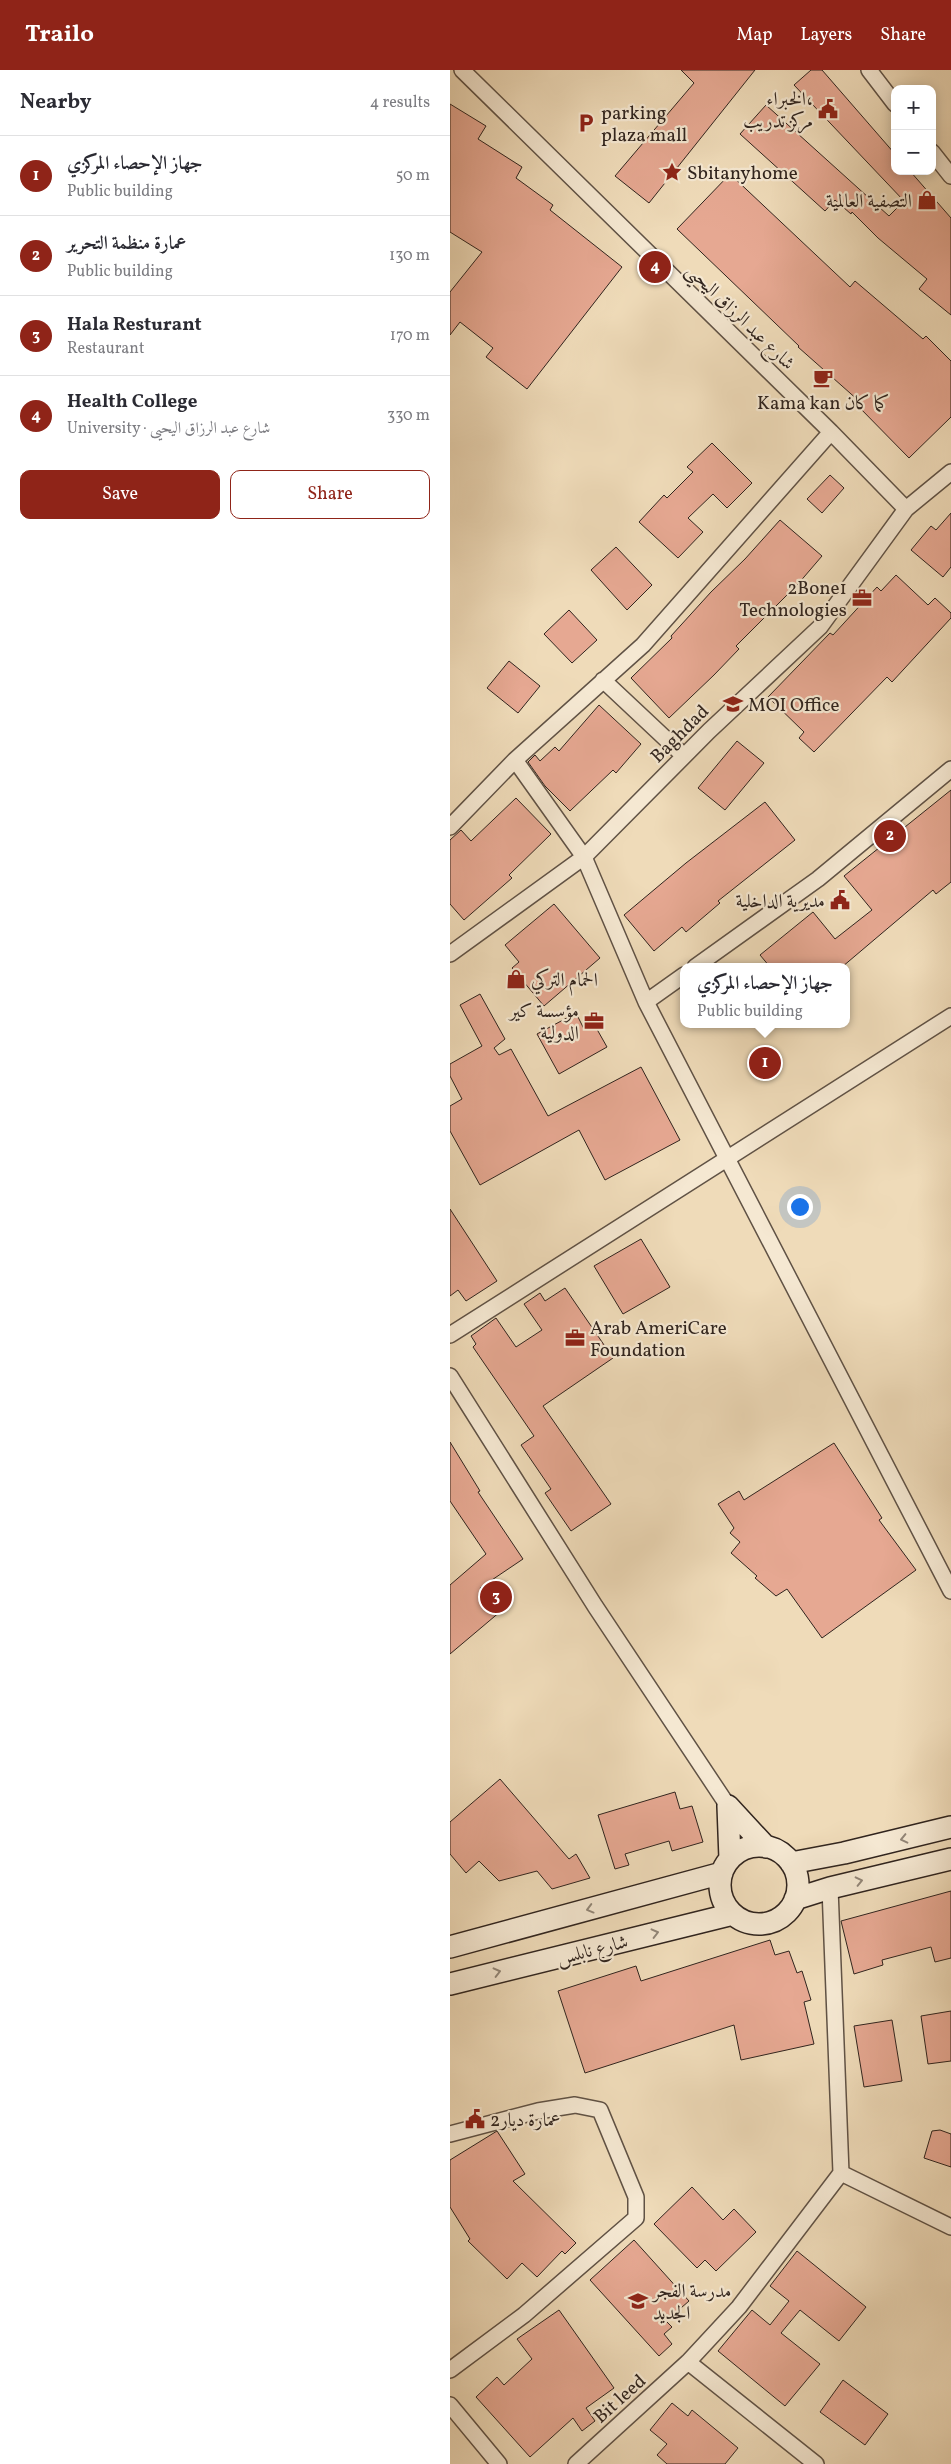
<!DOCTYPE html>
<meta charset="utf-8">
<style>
body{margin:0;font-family:Vollkorn,Amiri,serif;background:#f2f2f3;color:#2b2b33}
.controls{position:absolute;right:15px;top:15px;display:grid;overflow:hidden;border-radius:10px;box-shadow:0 2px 12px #0003}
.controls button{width:45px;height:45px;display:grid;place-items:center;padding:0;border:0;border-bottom:1px solid #e1e1e2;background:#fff;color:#2b2b33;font:25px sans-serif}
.you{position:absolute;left:349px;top:1136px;width:18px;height:18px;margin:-12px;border:4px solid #fff;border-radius:50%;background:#1a73e8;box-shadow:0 0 0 8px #1a73e833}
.badge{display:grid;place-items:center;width:32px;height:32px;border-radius:50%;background:#8f2418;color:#fff;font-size:16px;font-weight:700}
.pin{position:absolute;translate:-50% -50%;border:2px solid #fff;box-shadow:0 1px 5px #0006}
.popup{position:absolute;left:230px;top:893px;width:170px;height:65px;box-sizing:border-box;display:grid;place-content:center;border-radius:10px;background:#fff;filter:drop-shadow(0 1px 4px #0005);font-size:16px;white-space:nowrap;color:#7c7c81}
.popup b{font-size:19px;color:#2b2b33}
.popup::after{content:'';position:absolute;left:50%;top:100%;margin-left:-10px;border:10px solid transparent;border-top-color:#fff}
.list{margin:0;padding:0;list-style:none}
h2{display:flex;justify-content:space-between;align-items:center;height:65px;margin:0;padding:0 20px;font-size:21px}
h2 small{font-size:16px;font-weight:400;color:#7c7c81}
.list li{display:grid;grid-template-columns:32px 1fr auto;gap:15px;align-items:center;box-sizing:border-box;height:80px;padding:0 20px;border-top:1px solid #e1e1e2}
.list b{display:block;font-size:19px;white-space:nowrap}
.list p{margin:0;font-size:16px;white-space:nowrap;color:#7c7c81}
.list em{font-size:16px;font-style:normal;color:#7c7c81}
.actions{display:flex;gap:10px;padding:15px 20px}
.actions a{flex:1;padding:11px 0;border:1px solid #8f2418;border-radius:10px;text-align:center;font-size:18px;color:#8f2418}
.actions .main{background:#8f2418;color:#fff}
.map{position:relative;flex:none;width:501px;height:2394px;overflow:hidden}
header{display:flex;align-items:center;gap:30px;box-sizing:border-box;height:70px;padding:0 25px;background:#8f2418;color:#fff}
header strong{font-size:24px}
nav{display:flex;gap:28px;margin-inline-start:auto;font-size:18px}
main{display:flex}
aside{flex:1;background:#fff}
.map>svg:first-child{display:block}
</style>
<header>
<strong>Trailo</strong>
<nav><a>Map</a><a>Layers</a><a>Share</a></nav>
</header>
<main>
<aside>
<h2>Nearby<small>4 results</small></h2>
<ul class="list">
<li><span class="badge">1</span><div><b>جهاز الإحصاء المركزي</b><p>Public building</p></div><em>50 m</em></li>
<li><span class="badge">2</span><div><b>عمارة منظمة التحرير</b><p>Public building</p></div><em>130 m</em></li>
<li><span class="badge">3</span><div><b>Hala Resturant</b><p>Restaurant</p></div><em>170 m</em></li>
<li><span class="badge">4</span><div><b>Health College</b><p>University · شارع عبد الرزاق اليحيى</p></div><em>330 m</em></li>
</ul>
<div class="actions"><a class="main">Save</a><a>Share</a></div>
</aside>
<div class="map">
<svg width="501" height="2394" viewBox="0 0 501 2394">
<rect width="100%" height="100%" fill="#efdbb9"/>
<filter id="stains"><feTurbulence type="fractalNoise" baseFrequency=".004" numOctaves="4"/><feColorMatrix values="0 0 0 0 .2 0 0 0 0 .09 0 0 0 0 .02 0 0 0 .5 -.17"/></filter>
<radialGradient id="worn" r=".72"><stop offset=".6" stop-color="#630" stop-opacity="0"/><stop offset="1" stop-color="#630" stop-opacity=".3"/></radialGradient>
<!-- building -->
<path fill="#e6a892" stroke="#30241e" d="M231,0H305L199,133L165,106L244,13Z
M361,0H372L445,84V101H460L501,148V245L469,219L477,209L428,168L402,142L401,144L385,130L375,141L290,64L316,35L439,146L454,131L344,15Z
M0,34L36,56L28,69L72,97L66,108L103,135L100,140L172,197L77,319L36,287L43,278L10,252L0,265V222L32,182L0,162Z
M280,104L400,217L405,211L473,269L476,266L501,291V347L459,388L406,334L409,331L348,277L349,276L227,159Z
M262,373L302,413L277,438L263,424L238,448L253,462L228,488L189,452L214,425L217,428L243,402L237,397Z
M380,405L394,418L372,443L357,429Z
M501,443V497L493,507L461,480L481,456L486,460Z
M330,450L372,486L348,514L286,576L289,579L264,605L219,648L181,608L222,568L221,566L261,522L295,489Z
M166,477L202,515L177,540L141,500Z
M446,505L478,535L485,528L501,543V548L442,612L437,607L364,682L349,668L354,662L318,627L380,563L383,565L427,517L431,521Z
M119,540L147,570L122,593L94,564Z
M59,591L90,616L68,643L37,618Z
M149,635L191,674L166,703L163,700L120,741L95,716L78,692L85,685L90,691L105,677L109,681Z
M287,671L314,693L275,740L248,718Z
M501,720V812L486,824L483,820L392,897H320L310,885L363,842L385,869L422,840L394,806Z
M66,728L101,764L59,805L62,808L14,850L0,834V770L11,760L21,771Z
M315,732L345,770L268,831L270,833L236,862L232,857L204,881L174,845L236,793Z
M104,834L150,888L94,936L62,898L69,892L55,875Z
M30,924L55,969L44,978L49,985L61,979L98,1046L191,997L230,1070L155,1110L129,1060L30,1115L0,1061V1036L12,1029L0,1006V994L32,976L10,935Z
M126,943L134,959L144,954L157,977L109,1004L87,964Z
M0,1139L47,1211L16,1231L8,1220L0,1226Z
M191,1169L220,1217L173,1244L144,1196Z
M115,1218L163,1288L93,1336L161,1434L121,1461L95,1423L101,1419L71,1375L84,1366L23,1277L26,1274L21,1266L46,1248L66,1277L92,1260L74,1234L90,1223L95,1231Z
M0,1372L30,1421L28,1422L73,1489L30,1518L51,1541L0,1584V1515L36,1484L0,1431Z
M384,1373L432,1448L429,1450L466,1500L372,1568L337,1519L326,1526L305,1508L307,1506L281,1483L290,1472L280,1463L284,1458L268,1434L289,1421L294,1430Z
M50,1709L119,1789L126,1784L140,1808L102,1819L87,1801L49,1811L29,1791L16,1803L0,1784V1752Z
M225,1722L230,1739L242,1736L253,1772L222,1781L219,1771L175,1784L179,1795L165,1799L148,1745Z
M501,1821V1888L485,1892L481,1877L432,1890L433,1895L404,1904L391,1851Z
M320,1870L325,1885L339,1881L347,1903L352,1901L361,1930L354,1932L364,1974L291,1990L284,1955L135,2003L108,1921L186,1896L191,1911Z
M501,1941V1991L478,1994L471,1946Z
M442,1950L452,2011L414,2017L404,1956Z
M490,2060L501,2064V2097L474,2088L482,2061Z
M47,2061L75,2104L63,2111L126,2173L115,2184L112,2181L87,2207L72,2193L57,2209L18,2171L20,2169L0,2137V2090Z
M242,2117L273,2150L284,2139L306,2162L266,2201L255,2190L247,2198L204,2154Z
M184,2170L239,2231L216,2251L222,2257L214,2264L222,2274L209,2286L140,2210Z
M347,2181L416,2237L389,2271L350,2240L331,2263L370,2294L335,2336L268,2281L302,2240L320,2255L339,2231L320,2216Z
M109,2240L164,2318L136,2338L145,2351L132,2361L123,2348L80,2387L26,2327L47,2307L54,2315L82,2289L67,2269Z
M393,2310L438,2344L415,2375L370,2342Z
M222,2333L238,2346L242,2340L288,2378L275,2394H217L207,2385L217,2374L200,2360Z"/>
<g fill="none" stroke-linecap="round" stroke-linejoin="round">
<defs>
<path id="street" d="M12,0L381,362L456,439L501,402
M419,0L445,34
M482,82L501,106
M153,610L234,686
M65,690L134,787L196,932L501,1521
M0,757L65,690L193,575L381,362
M0,884L134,787L259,661L370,557L456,439
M245,897L368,809L501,699
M196,932L234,905
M0,1265L501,946
M0,1306L145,1536L278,1736
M0,2064L88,2041L125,2035L150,2040L186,2127V2148L74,2245L0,2300
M391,2103L501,2157
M238,2292L366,2394
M0,2335L49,2394
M126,2394L238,2292L289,2237L391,2103L380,1818"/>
<path id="secondary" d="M278,1736L316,1777
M278,1736L280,1789
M270 1815a39 39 0 1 1 78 0a39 39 0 1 1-78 0Z
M341,1793L394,1783L501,1757
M345,1829L380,1818L501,1789
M0,1877L272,1803
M0,1914L283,1844"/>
</defs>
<!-- street casing -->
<use href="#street" stroke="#605245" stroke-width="18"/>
<!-- secondary casing -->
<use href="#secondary" stroke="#30241e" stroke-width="24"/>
<!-- street -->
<use href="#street" stroke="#f5e8d2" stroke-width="15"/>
<!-- secondary -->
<use href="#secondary" stroke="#f5e8d2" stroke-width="21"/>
</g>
<!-- one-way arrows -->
<defs><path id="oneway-chevron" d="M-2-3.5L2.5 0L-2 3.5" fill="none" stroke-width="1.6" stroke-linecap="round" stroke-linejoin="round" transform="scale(1.25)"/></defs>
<g stroke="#928678">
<use href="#oneway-chevron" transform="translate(454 1769) rotate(167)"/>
<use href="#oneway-chevron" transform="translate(409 1811) rotate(-13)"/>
<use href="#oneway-chevron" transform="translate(140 1839) rotate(165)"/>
<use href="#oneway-chevron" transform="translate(205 1863) rotate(-14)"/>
<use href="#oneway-chevron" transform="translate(47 1902) rotate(-14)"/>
</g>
<!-- icons -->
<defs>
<symbol id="civic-bare" viewBox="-9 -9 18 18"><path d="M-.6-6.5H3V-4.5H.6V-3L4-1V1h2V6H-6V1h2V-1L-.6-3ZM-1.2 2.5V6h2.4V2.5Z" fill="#8f2418" stroke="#f5e8d2" stroke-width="2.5" paint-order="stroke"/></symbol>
<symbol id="parking-bare" viewBox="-9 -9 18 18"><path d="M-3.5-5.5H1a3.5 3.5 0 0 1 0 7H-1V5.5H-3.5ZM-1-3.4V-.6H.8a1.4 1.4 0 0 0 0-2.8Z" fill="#8f2418" stroke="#f5e8d2" stroke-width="2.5" paint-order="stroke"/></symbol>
<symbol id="sight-bare" viewBox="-9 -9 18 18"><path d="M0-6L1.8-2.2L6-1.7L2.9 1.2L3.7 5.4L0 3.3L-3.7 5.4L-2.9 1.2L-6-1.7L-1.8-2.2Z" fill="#8f2418" stroke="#f5e8d2" stroke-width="2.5" paint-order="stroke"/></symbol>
<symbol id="shop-bare" viewBox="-9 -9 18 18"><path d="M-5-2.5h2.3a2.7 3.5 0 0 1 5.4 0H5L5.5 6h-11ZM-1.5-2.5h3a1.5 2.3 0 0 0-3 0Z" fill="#8f2418" stroke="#f5e8d2" stroke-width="2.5" paint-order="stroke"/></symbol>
<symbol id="cafe-bare" viewBox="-9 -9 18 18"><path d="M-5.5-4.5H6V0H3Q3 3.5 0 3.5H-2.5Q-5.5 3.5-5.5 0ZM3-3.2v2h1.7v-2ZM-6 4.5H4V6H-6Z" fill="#8f2418" stroke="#f5e8d2" stroke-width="2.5" paint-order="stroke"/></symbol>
<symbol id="office-bare" viewBox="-9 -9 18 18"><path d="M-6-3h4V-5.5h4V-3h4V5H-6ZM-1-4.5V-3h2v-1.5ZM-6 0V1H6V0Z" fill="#8f2418" stroke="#f5e8d2" stroke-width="2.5" paint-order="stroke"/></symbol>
<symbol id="school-bare" viewBox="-9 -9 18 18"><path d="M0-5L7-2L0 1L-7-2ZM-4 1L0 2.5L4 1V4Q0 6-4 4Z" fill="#8f2418" stroke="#f5e8d2" stroke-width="2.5" paint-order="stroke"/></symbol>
</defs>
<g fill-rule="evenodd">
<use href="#civic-bare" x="364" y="25" width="28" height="28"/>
<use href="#parking-bare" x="122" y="39" width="28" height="28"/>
<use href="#sight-bare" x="208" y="88" width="28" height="28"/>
<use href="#shop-bare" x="463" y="116" width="28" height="28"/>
<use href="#cafe-bare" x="359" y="294" width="28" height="28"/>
<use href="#office-bare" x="398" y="514" width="28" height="28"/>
<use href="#school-bare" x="269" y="620" width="28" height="28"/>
<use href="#civic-bare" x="376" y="816" width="28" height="28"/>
<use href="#shop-bare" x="52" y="895" width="28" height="28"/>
<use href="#office-bare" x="130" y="937" width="28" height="28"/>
<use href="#office-bare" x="111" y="1254" width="28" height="28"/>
<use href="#civic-bare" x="11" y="2035" width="28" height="28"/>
<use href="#school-bare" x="174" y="2217" width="28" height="28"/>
</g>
<g text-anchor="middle" stroke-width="4.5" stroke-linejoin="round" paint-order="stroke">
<!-- poi labels -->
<g font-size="19" fill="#30241e" stroke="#f5e8d2" text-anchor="start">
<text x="363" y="35" text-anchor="end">الخبراء،<tspan x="363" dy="22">مركز تدريب</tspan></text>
<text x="151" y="49">parking<tspan x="151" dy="22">plaza mall</tspan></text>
<text x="237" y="109">Sbitanyhome</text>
<text x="462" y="137" text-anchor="end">التصفية العالمية</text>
<text x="373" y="339" text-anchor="middle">Kama kan كما كان</text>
<text x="397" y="524" text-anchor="end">2Bone1<tspan x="397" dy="22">Technologies</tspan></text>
<text x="298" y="641">MOI Office</text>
<text x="375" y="837" text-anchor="end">مديرية الداخلية</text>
<text x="81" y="916">الحمام التركي</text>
<text x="129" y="947" text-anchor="end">مؤسسة كير<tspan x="129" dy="22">الدولية</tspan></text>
<text x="140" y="1264">Arab AmeriCare<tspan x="140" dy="22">Foundation</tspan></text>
<text x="40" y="2056">عمارة ديار2</text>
<text x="203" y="2227">مدرسة الفجر<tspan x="203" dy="22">الجديد</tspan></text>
</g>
<!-- street labels -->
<g font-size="19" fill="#30241e" stroke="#f5e8d2">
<text transform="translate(291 246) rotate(44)" y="7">شارع عبد الرزاق اليحيى</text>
<text transform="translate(229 663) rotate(-45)" y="7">Baghdad</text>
<text transform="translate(142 1879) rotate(-14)" y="7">شارع نابلس</text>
<text transform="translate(169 2328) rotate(-42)" y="7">Bit leed</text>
</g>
</g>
<rect width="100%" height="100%" filter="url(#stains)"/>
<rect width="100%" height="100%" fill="url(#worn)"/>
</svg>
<div class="controls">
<button>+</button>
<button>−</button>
</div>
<div class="you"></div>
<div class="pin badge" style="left:315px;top:993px">1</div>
<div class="popup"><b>جهاز الإحصاء المركزي</b>Public building</div>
<div class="pin badge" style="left:440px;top:766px">2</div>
<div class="pin badge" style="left:46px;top:1527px">3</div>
<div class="pin badge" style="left:205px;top:197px">4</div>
</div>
</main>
